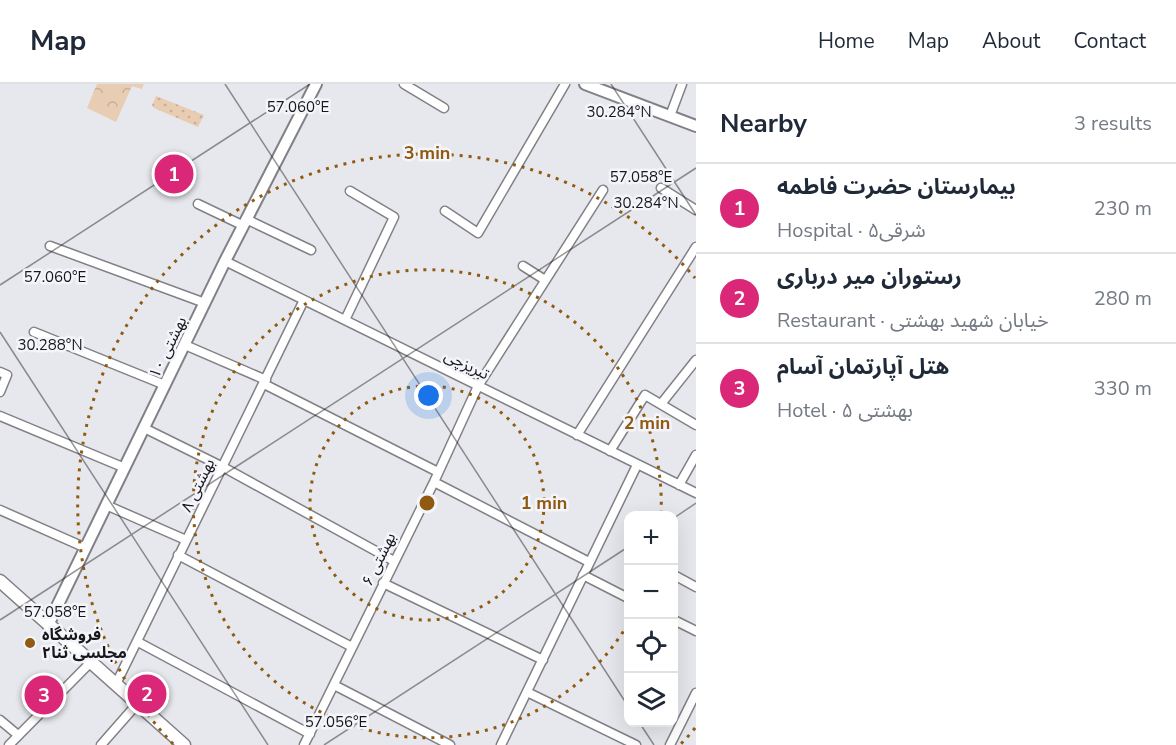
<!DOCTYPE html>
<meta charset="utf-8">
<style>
body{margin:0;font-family:"Nunito Sans","Noto Sans Arabic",sans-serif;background:#f6f6f7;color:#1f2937}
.controls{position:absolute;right:18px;bottom:18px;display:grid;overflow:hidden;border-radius:12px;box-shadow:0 6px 24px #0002}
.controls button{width:54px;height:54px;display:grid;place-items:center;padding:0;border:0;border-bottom:2px solid #e0e1e3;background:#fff;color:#1f2937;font:30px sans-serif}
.you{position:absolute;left:429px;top:312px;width:21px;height:21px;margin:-15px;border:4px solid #fff;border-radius:50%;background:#1a73e8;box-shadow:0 0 0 9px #1a73e833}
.badge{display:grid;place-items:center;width:39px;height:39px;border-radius:50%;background:#db2777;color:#fff;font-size:20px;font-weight:700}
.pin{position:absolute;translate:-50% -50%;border:3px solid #fff;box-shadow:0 2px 6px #0006}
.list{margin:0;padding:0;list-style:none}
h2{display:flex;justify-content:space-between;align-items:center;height:78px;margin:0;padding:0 24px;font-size:26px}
h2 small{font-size:20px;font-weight:400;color:#747a83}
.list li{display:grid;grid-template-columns:39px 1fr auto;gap:18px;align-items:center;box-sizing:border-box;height:90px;padding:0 24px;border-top:2px solid #e0e1e3}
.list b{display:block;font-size:22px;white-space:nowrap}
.list p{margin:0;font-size:20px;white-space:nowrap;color:#747a83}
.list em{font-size:20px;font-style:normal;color:#747a83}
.icon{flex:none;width:33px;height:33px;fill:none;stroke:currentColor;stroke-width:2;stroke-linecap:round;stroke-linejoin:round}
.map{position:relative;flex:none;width:696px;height:661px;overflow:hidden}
header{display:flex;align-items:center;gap:36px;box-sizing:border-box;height:84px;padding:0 30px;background:#fff;border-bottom:2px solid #e0e1e3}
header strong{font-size:28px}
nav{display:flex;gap:33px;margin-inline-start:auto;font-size:21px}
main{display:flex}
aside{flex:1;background:#fff}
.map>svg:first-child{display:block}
</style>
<header>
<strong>Map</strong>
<nav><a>Home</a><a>Map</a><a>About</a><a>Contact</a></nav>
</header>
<main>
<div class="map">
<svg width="696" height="661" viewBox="0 0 696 661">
<defs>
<pattern id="grass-dots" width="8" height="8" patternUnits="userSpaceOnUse" patternTransform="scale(1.5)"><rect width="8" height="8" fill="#e8cdb2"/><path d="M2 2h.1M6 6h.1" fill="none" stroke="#c6af98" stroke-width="1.8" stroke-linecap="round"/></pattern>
<pattern id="park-crowns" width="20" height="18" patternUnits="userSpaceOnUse" patternTransform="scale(1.5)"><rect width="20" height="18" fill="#e8cdb2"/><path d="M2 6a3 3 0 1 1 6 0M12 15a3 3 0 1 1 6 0" fill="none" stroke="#c6af98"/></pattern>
</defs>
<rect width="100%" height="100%" fill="#e7e8ed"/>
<!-- grass -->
<path fill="url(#grass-dots)" d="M156,12L204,31L198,43L154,24L152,21Z"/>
<!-- park -->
<path fill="url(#park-crowns)" d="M97,0H144L142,5L132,2L116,38L87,24Z"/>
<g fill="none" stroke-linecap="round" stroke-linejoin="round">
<defs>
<path id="minor" d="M404,0L444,24
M670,32L682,0
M661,104L696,126
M198,120L242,141
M445,127L478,149L565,0
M246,135L311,166
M50,162L205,219
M225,177L696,409
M523,182L545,196
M345,236L394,133L350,107
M34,248L165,301
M185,261L266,296
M0,288L7,291L0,308
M264,300L438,388
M661,320L696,276
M0,332L125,384
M144,344L223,383L394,477
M577,351L696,163
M610,367L645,311L696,341
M434,398L589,478
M679,401L696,371
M106,421L186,456
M0,426L86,464
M178,471L352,563
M583,491L628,514
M674,491L696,503
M383,499L543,576
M674,536L696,547
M138,558L310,650
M116,600L304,216
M334,601L450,661
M527,608L636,661
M0,636L18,651
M9,661L90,579
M101,661L137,620
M304,661L434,398L478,302L603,106
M501,661L637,381
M670,661L696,609"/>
<path id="tertiary" d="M585,0L696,42
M48,541L225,177L316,0"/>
<path id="secondary" d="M0,497L184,661"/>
</defs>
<!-- minor casing -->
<use href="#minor" stroke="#808086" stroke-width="11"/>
<!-- tertiary casing -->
<use href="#tertiary" stroke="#808086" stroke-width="14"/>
<!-- secondary casing -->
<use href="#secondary" stroke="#808086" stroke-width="15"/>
<!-- minor -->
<use href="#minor" stroke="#fff" stroke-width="8"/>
<!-- tertiary -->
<use href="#tertiary" stroke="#fff" stroke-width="10"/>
<!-- secondary -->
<use href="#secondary" stroke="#fff" stroke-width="12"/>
</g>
<!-- ticks -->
<path fill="none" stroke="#18181a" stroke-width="1.5" stroke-opacity="0.45" d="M225,0L628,622M611,0L696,131M0,201L310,0M0,248L268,661M674,434L696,419M0,536L696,84M639,638L654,661M324,661L628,463"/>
<!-- distance rings -->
<g fill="none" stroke="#905a10" stroke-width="3" stroke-dasharray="3 6">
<circle cx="427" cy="419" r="117"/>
<path d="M628 540A234 234 0 1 1 661 431"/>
<path d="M695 644A350 350 0 0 1 681 660M173 660A350 350 0 1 1 695 194"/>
</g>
<!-- markers -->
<circle fill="#905a10" stroke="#f4f5fb" stroke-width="2" cx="30" cy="559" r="6"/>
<g text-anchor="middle" stroke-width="5" stroke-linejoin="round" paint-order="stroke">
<!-- street labels -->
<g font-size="16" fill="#18181a" stroke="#f4f5fb">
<text transform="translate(167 263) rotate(-64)" y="6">بهشتی ۱۰</text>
<text transform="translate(467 280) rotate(26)" y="6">تبریزچی</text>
<text transform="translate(197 401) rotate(-64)" y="6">بهشتی ۸</text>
<text transform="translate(378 475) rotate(-64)" y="6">بهشتی ۶</text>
</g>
<!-- poi labels -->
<g font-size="16" font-weight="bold" fill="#18181a" stroke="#f4f5fb" text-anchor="start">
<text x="42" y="556">فروشگاه<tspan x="42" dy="18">مجلسی ثنا۲</tspan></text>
</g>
</g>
<g font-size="15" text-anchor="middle" fill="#18181a" stroke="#f4f5fb" stroke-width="5" stroke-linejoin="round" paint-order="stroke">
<text x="298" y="28">57.060°E</text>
<text x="619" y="33">30.284°N</text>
<text x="641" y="98">57.058°E</text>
<text x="646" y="124">30.284°N</text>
<text x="55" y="198">57.060°E</text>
<text x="50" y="266">30.288°N</text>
<text x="55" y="533">57.058°E</text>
<text x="336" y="643">57.056°E</text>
</g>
<circle cx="427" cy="419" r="9" fill="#905a10" stroke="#f4f5fb" stroke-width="3"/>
<g font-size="18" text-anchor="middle" font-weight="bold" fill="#905a10" stroke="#f4f5fb" stroke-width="5" stroke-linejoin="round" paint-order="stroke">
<text x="427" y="75">3 min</text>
<text x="647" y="345">2 min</text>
<text x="544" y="425">1 min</text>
</g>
</svg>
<div class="controls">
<button>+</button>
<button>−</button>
<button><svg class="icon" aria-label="locate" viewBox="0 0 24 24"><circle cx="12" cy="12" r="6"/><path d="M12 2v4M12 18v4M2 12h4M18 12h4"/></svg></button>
<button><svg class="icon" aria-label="layers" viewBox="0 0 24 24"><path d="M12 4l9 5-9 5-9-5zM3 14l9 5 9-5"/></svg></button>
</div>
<div class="you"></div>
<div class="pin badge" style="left:174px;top:90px">1</div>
<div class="pin badge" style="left:147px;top:610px">2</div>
<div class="pin badge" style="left:44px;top:611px">3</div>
</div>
<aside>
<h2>Nearby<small>3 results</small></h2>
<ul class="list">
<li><span class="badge">1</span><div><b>بیمارستان حضرت فاطمه</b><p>Hospital · شرقی۵</p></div><em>230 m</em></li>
<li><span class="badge">2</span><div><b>رستوران میر درباری</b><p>Restaurant · خیابان شهید بهشتی</p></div><em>280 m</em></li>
<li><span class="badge">3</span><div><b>هتل آپارتمان آسام</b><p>Hotel · بهشتی ۵</p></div><em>330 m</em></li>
</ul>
</aside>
</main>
